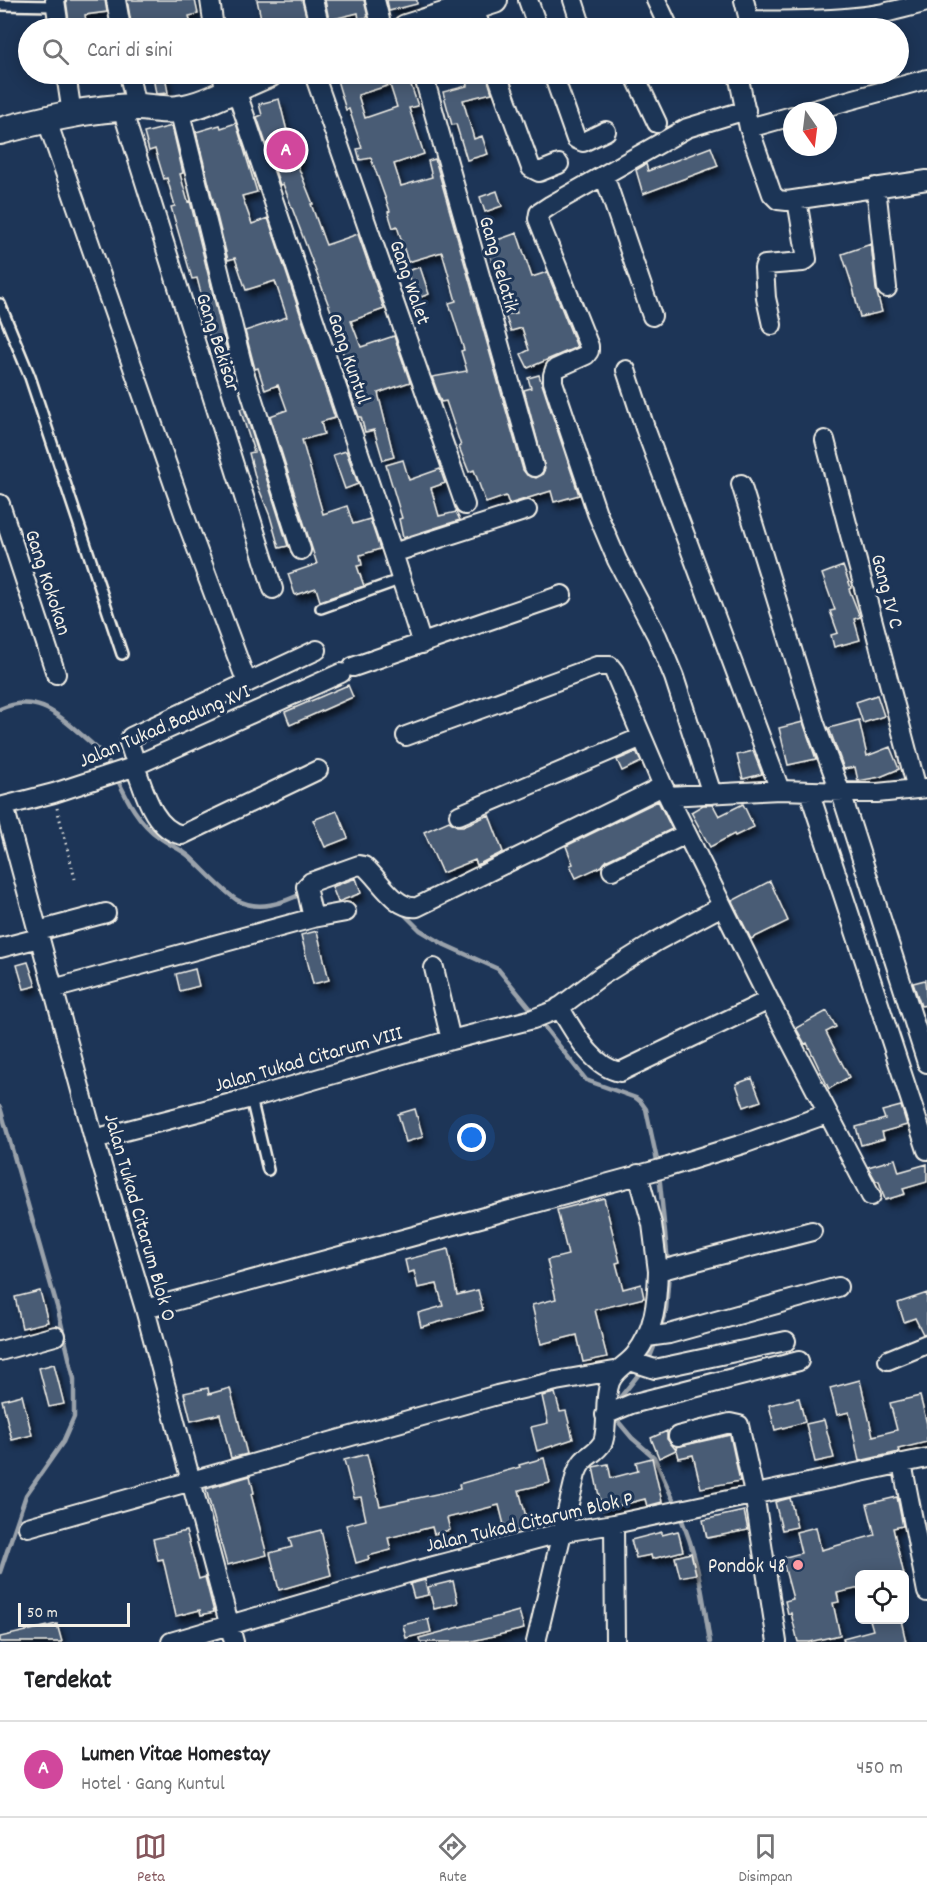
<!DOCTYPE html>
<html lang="id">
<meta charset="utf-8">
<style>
body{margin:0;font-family:Dekko,sans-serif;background:#f6f6f6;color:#202124}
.controls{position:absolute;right:18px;bottom:18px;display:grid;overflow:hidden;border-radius:9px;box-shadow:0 3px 15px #0003}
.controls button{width:54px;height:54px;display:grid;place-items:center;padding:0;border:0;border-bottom:2px solid #e0e0e0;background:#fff;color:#202124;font:30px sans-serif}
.compass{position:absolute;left:783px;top:102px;width:54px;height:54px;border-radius:50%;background:#fff;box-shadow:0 3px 15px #0003;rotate:166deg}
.scale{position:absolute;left:18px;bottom:15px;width:112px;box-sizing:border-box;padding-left:6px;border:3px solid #f4f1e8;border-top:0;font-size:16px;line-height:21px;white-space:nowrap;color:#f4f1e8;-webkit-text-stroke:4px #1d3557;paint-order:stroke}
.you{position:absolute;left:472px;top:1138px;width:21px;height:21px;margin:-15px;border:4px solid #fff;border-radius:50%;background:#1a73e8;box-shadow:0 0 0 9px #1a73e833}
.badge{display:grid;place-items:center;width:39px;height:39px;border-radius:50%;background:#84575d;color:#fff;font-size:20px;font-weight:700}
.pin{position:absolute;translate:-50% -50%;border:3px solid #fff;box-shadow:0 2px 6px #0006}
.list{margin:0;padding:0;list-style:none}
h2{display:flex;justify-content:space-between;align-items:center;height:78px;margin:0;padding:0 24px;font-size:26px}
h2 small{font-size:20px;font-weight:400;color:#757577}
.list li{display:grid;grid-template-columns:39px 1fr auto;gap:18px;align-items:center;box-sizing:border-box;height:96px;padding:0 24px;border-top:2px solid #e0e0e0}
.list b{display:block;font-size:22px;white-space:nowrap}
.list p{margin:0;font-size:20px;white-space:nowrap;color:#757577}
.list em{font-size:20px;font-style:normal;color:#757577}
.icon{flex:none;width:33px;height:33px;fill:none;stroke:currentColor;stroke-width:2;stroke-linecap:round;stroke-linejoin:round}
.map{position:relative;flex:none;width:927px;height:1642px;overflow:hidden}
.search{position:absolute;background:#fff;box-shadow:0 3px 15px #0003;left:18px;right:18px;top:18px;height:66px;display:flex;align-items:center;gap:15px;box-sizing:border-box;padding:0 21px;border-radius:33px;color:#757577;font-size:22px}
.sheet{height:174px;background:#fff}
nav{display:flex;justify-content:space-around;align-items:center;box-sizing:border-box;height:84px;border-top:2px solid #e0e0e0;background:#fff;font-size:16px;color:#757577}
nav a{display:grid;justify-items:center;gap:3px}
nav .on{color:#84575d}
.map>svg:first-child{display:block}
</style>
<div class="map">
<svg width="927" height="1642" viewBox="0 0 927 1642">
<defs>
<filter id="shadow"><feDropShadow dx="3.5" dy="6" stdDeviation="3" flood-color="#0009"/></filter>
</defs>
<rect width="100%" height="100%" fill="#1d3557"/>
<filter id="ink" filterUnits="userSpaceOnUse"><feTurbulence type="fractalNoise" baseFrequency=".0167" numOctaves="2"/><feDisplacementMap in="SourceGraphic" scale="12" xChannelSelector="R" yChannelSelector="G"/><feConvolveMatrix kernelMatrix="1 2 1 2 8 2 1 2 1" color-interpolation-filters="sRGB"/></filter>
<g filter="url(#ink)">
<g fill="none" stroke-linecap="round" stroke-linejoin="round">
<!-- stream -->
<path stroke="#9aa2ab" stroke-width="4.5" d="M0,709C36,693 57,714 83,736C95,747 106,755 113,770
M117,778C127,800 139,823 159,837C169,845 180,848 190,857C202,868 224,892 237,900C258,912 283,903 303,893
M401,911L420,930L445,945L498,969L534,1013
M539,1020L586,1080L636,1098L641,1102L646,1109L658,1165
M0,1107L58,1310L74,1379V1417L63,1442L26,1495L0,1572
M659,1173L668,1263
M659,1331L666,1310L669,1272
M648,1362L656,1342
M615,1404L643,1369
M616,1415V1419L632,1438L654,1457L676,1506
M679,1514C698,1554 703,1599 710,1642"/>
</g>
<!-- building -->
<path fill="#485b74" stroke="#f4f1e8" stroke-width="1.5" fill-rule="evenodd" filter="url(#shadow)" d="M66,0H105L107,12L85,15L87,28H70Z
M127,0H195L198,14L189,16L192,28H132Z
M257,0H302L309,28H276L274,21L262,23Z
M325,0H364L368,17L359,19L358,13L329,20Z
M387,0H417V4L389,11Z
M357,74H412V78L409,79L418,106L409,108L424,154L394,164L401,186L432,177L428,161L435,159L523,470L527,475L536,478L542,475L545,469L524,390L531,388L528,378L539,375L579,495L554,502L551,491L509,504L506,496L486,503L474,470L469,472L459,447L461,446L446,401L441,402L432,377L467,371L461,351L464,350L449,303L456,301L442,252L408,262L397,226L393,228L388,212L390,211L371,158L360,160L357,149L362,148L349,109L346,110L337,80ZM390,85L397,107L365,118L358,95Z
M486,74L492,93L463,100L474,139L482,136L488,154L467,160L456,124L452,125L443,92L467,86L466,79Z
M165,75L168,93L156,94L153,77Z
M279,99L287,131L291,130L302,162L297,164L313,204H311L324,240L326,245L358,234L384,309L351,321L361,347L394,336L410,382L378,393L394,457L383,460L374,430L365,432L361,417H359L346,381L352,379L338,339L335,322L283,184L280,185L257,117L262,115L259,104Z
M236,123L257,192L242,196L252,224L268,218L335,418L321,422L324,434L302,440L323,514L347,506L353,524L370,519L380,549L360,555L362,565L357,566L364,586L320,601L316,588L295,595L288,574L317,564L270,416L287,410L278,385L265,390L258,368L255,369L245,331L287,317L275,281L246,290L235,258L228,260L196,132L220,125L221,128Z
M172,126L183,173L180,174L188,202L190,201L233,375L226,377L215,339L210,340L205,318L207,317L197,278L192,279L171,207L175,206L167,178L164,179L155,149L149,151L144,133Z
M711,147L718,166L643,194L636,170L646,164L648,171Z
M497,191L502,206L485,212L480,197Z
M517,233L532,277L547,272L577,347L528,368L521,354L529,350L522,328L511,331L505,315L517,313L504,274L497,276L486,244Z
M871,244L876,289L882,312L860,317L853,288L842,254Z
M420,267L429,294L416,299L407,271Z
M244,408L288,546L279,548L270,516L257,484L249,453L254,452L240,409Z
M346,451L358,484L345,489L333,455Z
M403,460L409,480L440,469L445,483L431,488L439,516L456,512L460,520L403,538L399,519L402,518L386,465Z
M843,566L851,588L849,589L860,617L854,619L860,640L834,647L831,635L838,633L830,611L835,610L822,574Z
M348,685L353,697L290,725L285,712Z
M877,695L884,716L863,723L856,702Z
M859,720L867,756L890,747L899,769L880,777L858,781L855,767L844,769L829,728Z
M803,722L816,759L788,765L779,728Z
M753,751L762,774L743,779L737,755Z
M636,752L641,762L622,771L617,760Z
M658,801L672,829L607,860L602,866L576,878L570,865L573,864L566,846Z
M743,804L754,827L735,836L734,834L710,847L691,812L703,805H713L719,816Z
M337,811L348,838L325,847L313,820Z
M489,815L503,852L477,865L475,860L442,873L424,832L449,821L457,826H463Z
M356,878L361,893L338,902L332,887Z
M770,881L788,921L751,939L732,901Z
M317,931L329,980L313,984L301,935Z
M28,962L36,986L24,989L17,965Z
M195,969L199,986L180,991L176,974Z
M925,980L927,1005L921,1006L913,983Z
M827,1011L836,1027L826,1032L849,1077L829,1089L807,1043L805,1044L796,1028Z
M752,1078L761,1101L744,1107L736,1084Z
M901,1106L907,1125L882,1132L884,1139L861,1145L856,1127L885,1119L882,1111Z
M415,1109L423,1137L406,1142L398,1114Z
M895,1159L899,1172L927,1164V1182L903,1189L905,1194L885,1200L879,1181H876L868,1167Z
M604,1198L620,1262L616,1263L623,1289L641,1284L644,1298L595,1310L607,1357L583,1362L577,1335L541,1344L532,1305L556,1299L547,1260L568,1255L557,1210Z
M448,1249L457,1295L478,1290L483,1310L421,1327L418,1313L443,1306L437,1284L418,1288L414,1271L408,1273L405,1260Z
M40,1291L48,1322L22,1328L15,1297Z
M927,1293V1333L923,1334L915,1318L904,1322L898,1303Z
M54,1364L64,1404L49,1407L39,1368Z
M860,1380L873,1436L897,1430L890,1403L920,1396L927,1424V1442L898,1449L899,1452L859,1461L849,1412L837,1415L830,1388Z
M208,1388L209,1394L230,1388L247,1454L231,1458L220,1414L191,1421L184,1393Z
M555,1393L560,1412L566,1411L573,1439L537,1451L531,1427L548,1423L542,1396Z
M22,1395L32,1435L12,1440L2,1400Z
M799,1398L805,1422L775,1430L769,1405Z
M824,1420L834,1458L815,1462L806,1424Z
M667,1431V1439L676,1450L659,1458L651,1438Z
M730,1435L740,1481L701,1488L693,1455L679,1458L676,1447Z
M367,1454L380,1506L460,1489L459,1484L520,1467L519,1465L544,1458L550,1483L519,1490L529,1528L506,1533L499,1505L447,1518L450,1530L434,1534L432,1527L388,1538L391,1550L368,1556L369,1559L356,1563L346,1525L366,1520L361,1497L354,1498L344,1460Z
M652,1458L662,1502L647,1506L645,1499L602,1510L593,1467L608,1464L611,1478L638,1471L636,1462Z
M250,1476L254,1493L251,1494L267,1555L227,1565L206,1489Z
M897,1497L903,1526L893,1528L904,1575H860V1588L837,1593L839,1602L833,1603L840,1635L809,1642H798L791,1613L788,1614L785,1601L793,1599L782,1558L801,1553L796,1532L816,1527L821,1550L875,1535L867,1504Z
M790,1498L797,1527L782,1530L775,1502Z
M744,1511L748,1530L707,1538L703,1520Z
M321,1530L331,1575L279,1590L270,1553L292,1547L289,1538Z
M186,1531L199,1579L205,1577L214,1612L201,1615L200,1610L176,1616L163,1559L158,1560L153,1539Z
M678,1531L683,1551L652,1559L651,1555L636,1558L631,1540L662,1532V1535Z
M691,1553L696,1574L680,1577L675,1557Z
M425,1580L428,1595L414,1598L410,1584Z
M453,1581L458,1603L434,1609L428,1587Z
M519,1611L524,1629L468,1642H420L419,1638Z
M428,1619L431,1632L406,1638L403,1625Z
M870,1620H901L906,1642H844L843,1638L873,1630Z
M57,1624L62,1642H0V1637Z"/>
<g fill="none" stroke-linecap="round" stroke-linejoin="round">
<defs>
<path id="lane" d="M0,5L55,6
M0,304L30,377L122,654
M321,608L402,579
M251,1098L268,1170"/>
<path id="street" d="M55,0L59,28
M116,0L121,28
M210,0L214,28
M313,0L320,28
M375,0L382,28
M528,0L538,28
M573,0L582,28
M656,0L669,28
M744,0L749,20C790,21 832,21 873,15C891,12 909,7 927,2
M473,7L481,28
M66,74L72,114
M129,74L136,107
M222,74L226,92
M314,74L465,505
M423,74L534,467
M497,74L531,168L539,172L559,164
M553,74L576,139L583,142L606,131
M634,74L657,123
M738,74L749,128L772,194L778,200L787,201L927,180
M235,87L393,553L422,644
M122,109L273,589
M179,109L244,372L301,550
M810,111L927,79
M46,118L188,525L247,683
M749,128L792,116
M604,175L652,316
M876,187L887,288
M772,325L766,298L764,268L765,265L803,262L807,259L797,200
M626,370L645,428L780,790
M825,440L917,789
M741,484L815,724L841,793L927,1063
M0,504L56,674
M393,553L527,510
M353,667L562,595
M406,736L597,666H610L614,671L663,786L769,1000L871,1196
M133,755L129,743L131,737L317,650
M135,766C144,790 153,829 182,835L318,770
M809,791L927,1150
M712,794L674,677L657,636L617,560L597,513L553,382V375L555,369L586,355L589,351V346L538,219L539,213L551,205L687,128L746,110
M668,796L780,790L877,793L927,788
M4,806L94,1139L145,1309L234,1642
M0,807L54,793L130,768L341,673
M459,815L642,737
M612,870L686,834
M313,918L306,887L311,882L359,865L364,866C379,878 395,910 417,907L663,786
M38,931L106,913
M0,948L39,938
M434,968L451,1040
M53,989L313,918L346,912
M559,1007C574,1030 591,1067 620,1072L769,1000
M94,1139L251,1098L451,1040L533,1019L556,1010L601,976L657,941L722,906
M638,1174L652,1224L658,1271
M145,1309L668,1167L746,1143L827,1114
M647,1337L669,1334L838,1287
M0,1351L55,1336
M888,1360L927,1344
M630,1361L655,1369L786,1341
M605,1415L631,1404L799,1361
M678,1436L730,1423L739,1425L754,1493L777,1642
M902,1463L927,1592
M614,1524L615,1642
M28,1527L497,1395L556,1381L614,1371
M171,1642L415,1571L563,1532L614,1524L927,1458
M536,1642L576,1474C584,1452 593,1458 603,1442C609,1423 603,1402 610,1382C615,1369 626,1366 635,1355C655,1330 657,1302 658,1271L812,1231"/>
<path id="secondary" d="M406,28L494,0
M0,131C45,119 90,108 137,107C150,107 164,111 178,109C207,106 241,84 269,74"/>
</defs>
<!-- lane casing -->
<use href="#lane" stroke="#f4f1e8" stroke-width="14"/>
<!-- street casing -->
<use href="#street" stroke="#f4f1e8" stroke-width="22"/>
<!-- secondary casing -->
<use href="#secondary" stroke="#f4f1e8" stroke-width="30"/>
<!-- path -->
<path stroke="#f4f1e8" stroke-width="3" stroke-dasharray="1.5 4.5" stroke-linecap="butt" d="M57,808L75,879"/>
<!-- lane -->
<use href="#lane" stroke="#1d3557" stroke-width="9"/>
<!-- street -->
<use href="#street" stroke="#1d3557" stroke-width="18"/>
<!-- secondary -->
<use href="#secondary" stroke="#1d3557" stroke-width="26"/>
</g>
</g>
<!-- markers -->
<circle fill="#ff9aa2" stroke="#1d3557" stroke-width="2" cx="798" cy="1565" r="6"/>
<g text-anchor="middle" stroke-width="6" stroke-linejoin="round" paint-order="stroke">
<!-- street labels -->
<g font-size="21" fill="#f4f1e8" stroke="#1d3557">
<text transform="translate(500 264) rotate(74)" y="7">Gang Gelatik</text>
<text transform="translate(411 282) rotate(71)" y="7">Gang Walet</text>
<text transform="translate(219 342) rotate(72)" y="7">Gang Bekisar</text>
<text transform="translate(350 358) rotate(71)" y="7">Gang Kuntul</text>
<text transform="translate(49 582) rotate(72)" y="7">Gang Kokokan</text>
<text transform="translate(888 591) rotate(75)" y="7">Gang IV C</text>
<text transform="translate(164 725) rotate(-23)" y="7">Jalan Tukad Badung XVI</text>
<text transform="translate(308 1058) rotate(-16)" y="7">Jalan Tukad Citarum VIII</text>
<text transform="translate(141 1217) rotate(74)" y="7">Jalan Tukad Citarum Blok O</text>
<text transform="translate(529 1521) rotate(-13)" y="7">Jalan Tukad Citarum Blok P</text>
</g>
<!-- poi labels -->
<g font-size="21" fill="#f4f1e8" stroke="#1d3557" text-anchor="end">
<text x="786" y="1572">Pondok 48</text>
</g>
</g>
</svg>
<div class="controls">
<button><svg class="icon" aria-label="locate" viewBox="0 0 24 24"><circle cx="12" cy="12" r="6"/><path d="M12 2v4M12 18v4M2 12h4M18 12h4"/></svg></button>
</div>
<svg class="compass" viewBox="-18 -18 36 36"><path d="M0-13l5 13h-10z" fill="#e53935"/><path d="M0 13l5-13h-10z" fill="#757577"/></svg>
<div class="scale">50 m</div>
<div class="you"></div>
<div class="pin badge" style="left:286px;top:150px;background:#d1479c">A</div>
<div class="search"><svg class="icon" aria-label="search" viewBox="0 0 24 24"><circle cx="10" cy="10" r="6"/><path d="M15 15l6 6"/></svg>Cari di sini</div>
</div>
<section class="sheet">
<h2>Terdekat<small></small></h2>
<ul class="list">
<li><span class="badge" style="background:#d1479c">A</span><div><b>Lumen Vitae Homestay</b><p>Hotel · Gang Kuntul</p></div><em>450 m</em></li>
</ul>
</section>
<nav>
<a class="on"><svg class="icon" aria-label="map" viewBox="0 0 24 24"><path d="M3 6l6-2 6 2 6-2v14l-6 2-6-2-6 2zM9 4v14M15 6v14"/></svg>Peta</a>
<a><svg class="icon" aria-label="directions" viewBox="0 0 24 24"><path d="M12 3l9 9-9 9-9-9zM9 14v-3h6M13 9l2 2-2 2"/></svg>Rute</a>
<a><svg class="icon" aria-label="saved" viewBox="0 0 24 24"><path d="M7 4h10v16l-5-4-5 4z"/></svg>Disimpan</a>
</nav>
